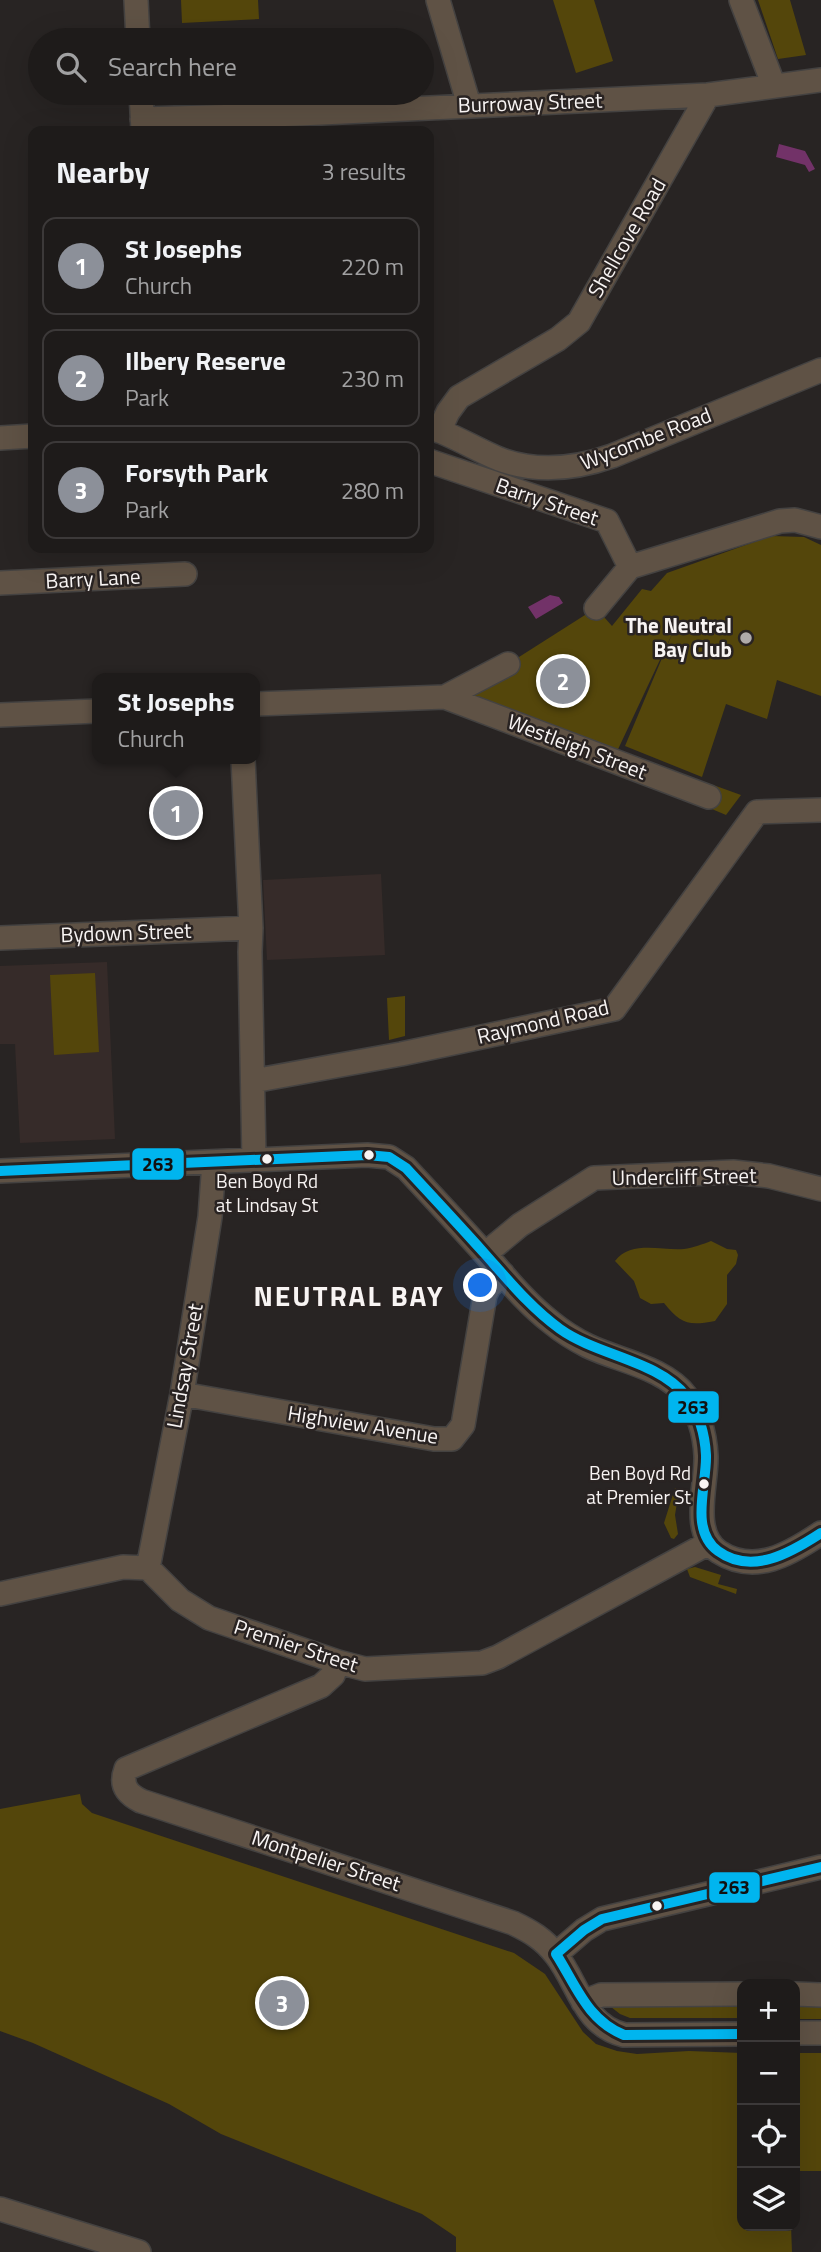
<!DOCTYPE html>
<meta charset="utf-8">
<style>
body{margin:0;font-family:"Titillium Web",sans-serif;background:#2b2827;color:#f1f3f6}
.controls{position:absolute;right:21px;bottom:21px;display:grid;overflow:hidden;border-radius:14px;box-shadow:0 7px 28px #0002}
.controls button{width:63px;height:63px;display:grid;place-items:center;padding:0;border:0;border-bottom:2px solid #3c3939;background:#1e1b1a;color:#f1f3f6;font:35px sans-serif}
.you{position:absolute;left:481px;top:1286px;width:24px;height:24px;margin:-18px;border:5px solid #fff;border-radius:50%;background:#1a73e8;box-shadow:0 0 0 10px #1a73e833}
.badge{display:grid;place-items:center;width:46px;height:46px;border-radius:50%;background:#8c9099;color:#fff;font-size:23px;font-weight:700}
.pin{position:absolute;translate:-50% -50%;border:4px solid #fff;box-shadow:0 2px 7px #0006}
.popup{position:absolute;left:92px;top:673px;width:168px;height:91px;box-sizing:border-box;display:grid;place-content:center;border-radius:14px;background:#1e1b1a;filter:drop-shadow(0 2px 5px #0005);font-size:23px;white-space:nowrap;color:#a1a1a2}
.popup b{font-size:26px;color:#f1f3f6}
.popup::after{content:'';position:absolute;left:50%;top:100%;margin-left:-14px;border:14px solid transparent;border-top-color:#1e1b1a}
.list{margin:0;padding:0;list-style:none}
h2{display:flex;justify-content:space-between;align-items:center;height:91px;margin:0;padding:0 28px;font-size:30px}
h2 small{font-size:23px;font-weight:400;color:#a1a1a2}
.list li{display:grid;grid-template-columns:46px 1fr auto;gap:21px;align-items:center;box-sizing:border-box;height:98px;margin:0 14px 14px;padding:0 14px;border:2px solid #3c3939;border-radius:14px}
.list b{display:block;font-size:26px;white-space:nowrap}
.list p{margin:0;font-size:23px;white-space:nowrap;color:#a1a1a2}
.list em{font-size:23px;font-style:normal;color:#a1a1a2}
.icon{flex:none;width:38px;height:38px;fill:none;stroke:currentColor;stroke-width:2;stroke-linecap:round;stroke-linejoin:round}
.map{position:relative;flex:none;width:821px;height:2252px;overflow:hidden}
.search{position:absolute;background:#1e1b1a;box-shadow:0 7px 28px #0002;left:28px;top:28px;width:406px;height:77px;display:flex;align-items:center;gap:18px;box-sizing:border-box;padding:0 24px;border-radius:38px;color:#a1a1a2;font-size:26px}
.panel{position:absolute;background:#1e1b1a;box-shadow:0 7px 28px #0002;left:28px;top:126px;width:406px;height:427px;border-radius:14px}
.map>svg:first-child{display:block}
</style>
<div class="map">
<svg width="821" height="2252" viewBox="0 0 821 2252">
<rect width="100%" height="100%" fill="#282423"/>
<!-- built -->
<path fill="#362b29" d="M381,874L385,955L267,960L263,880Z
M107,962L115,1139L20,1143L15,1044H0V966Z"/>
<!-- green -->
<path fill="#54460b" d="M181,0H258L259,19L182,23Z
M553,0H594L613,61L576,73Z
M758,0H790L806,55L778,59Z
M771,536L804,537L821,545V696L777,680L767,719L726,704L702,777L625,746L673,632L613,760L445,697L508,664L596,608L612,626L642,589L651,591L667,573Z
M705,782L741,795L726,815L700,804Z
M95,973L99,1052L54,1055L50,975Z
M405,996V1036L389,1040L387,998Z
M711,1241L727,1249L736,1250L738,1255L736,1264L727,1275V1304L715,1321C688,1326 681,1324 664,1303L651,1304L640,1298L634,1281L615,1261C631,1240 662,1251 684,1249C693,1248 703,1244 711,1241Z
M675,1488L679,1490L675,1515L678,1534L674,1539L671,1538L664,1523Z
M695,1567L721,1575L718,1584L737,1589L736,1594L690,1577L687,1569Z
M80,1794L82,1804L92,1813L514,1953L545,1974L583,2032L596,2044L617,2051L637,2054L689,2051L742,2053V2226H791L792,2252H456V2237L422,2214L221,2134L169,2104L33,2043L0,2031V1809Z
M742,2003V2018H630L620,2014L611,2007V2004Z
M795,2004H821V2019H795Z
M795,2053H821V2171H795Z"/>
<!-- water -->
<path fill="#723268" d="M779,144L805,151L815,169L809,172L805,165L776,157Z
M550,595L559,597L563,603L536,619L528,607Z"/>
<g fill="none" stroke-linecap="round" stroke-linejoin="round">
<defs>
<path id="minor" d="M136,0L138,40
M438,0L469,105
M741,0L774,86
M141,93L143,131
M142,119L300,114L708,95
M429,427C453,435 475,449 499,459C536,473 575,469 612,456L821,370
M439,431L448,412L459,397L558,339L579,322L708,95L821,80
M0,438L33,436
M429,461L607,521L630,567L596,608
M630,567L780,521L795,520L821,527
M0,583L185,574
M445,697L709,797
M255,704L445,697L508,664
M0,715L97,711
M243,759L251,928L250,952L254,1160
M0,938L251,928
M253,1081L401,1054L614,1009L757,812L821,810
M0,1171L367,1155L389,1157L406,1168C433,1197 460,1226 486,1255C506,1278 527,1304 552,1323C563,1332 576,1340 588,1346C619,1361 664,1367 686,1396C699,1413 705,1435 706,1456C707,1484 690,1533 719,1552C755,1575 790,1554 821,1533
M485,1254L520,1225L594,1178L733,1172L769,1176L821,1189
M182,1394L434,1439H452L463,1425L485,1295L489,1287L503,1274
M148,1568L182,1394L210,1217L214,1162
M0,1594L123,1567L148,1568L180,1600L209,1618L338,1662L365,1669L482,1663L498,1657L709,1543
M338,1662L333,1675L321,1686L126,1769C120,1785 127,1794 141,1801L513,1923C530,1931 544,1939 556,1955C579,1984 583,2025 624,2035L742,2034
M556,1954L584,1930L602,1919L821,1867
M795,1994L821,1995
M583,2002L601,1995L742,1994
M795,2033H821
M0,2209L139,2252"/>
</defs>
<!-- minor casing -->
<use href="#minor" stroke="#444241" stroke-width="26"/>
<!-- minor -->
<use href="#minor" stroke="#5f5245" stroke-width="23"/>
<defs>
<path id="bus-1" d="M0,1171L367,1155L389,1157L406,1168C433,1197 459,1225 485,1254C509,1281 531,1308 560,1329C598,1356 657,1360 686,1396C699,1412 705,1435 706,1455C707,1485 689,1530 718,1551C752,1576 792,1552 821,1533
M556,1954L584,1930L602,1919L821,1867
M556,1954C576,1985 587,2020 624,2035L742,2034"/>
</defs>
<!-- bus-1 casing -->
<use href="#bus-1" stroke="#292322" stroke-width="16"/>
<!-- bus-1 -->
<use href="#bus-1" stroke="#00b5ef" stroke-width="10"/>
</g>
<!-- markers -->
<circle fill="#afabaa" stroke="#292322" stroke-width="2.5" cx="746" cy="638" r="7"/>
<g fill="#f8f4f3" stroke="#292322" stroke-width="2.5">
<circle cx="369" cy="1155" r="6"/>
<circle cx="267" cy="1159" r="6"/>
<circle cx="704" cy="1484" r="6"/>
<circle cx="657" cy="1906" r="6"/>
</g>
<g text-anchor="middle" stroke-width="5" stroke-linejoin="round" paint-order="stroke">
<!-- bus labels -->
<g font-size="19" fill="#f8f4f3" stroke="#292322">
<text x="267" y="1188">Ben Boyd Rd<tspan x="267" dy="24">at Lindsay St</tspan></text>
<text x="691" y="1480" text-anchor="end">Ben Boyd Rd<tspan x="691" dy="24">at Premier St</tspan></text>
</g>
<!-- street labels -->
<g font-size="21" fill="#f8f4f3" stroke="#292322">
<text transform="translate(530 103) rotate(-2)" y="7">Burroway Street</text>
<text transform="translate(627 238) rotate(-60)" y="7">Shellcove Road</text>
<text transform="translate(646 439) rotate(-21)" y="7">Wycombe Road</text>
<text transform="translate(547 502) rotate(19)" y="7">Barry Street</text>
<text transform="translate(93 579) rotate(-3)" y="7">Barry Lane</text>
<text transform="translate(577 747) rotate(21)" y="7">Westleigh Street</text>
<text transform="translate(126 933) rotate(-2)" y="7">Bydown Street</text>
<text transform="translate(543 1022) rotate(-13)" y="7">Raymond Road</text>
<text transform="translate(684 1177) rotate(-1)" y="7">Undercliff Street</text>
<text transform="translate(185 1366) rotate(-80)" y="7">Lindsay Street</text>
<text transform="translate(363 1425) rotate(9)" y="7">Highview Avenue</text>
<text transform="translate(296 1646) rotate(18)" y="7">Premier Street</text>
<text transform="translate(326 1861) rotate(18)" y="7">Montpelier Street</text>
</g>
<!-- poi labels -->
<g font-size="21" font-weight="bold" fill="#f8f4f3" stroke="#292322" text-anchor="end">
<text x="732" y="633">The Neutral<tspan x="732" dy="24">Bay Club</tspan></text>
</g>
<!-- district labels -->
<g font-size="28" font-weight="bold" letter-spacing="2" fill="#f8f4f3" stroke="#292322">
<text x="349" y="1306">NEUTRAL BAY</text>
</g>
</g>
<g stroke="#292322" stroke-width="2.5">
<rect x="131" y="1147" width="54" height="34" rx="7" fill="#00b5ef"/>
<rect x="667" y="1390" width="53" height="34" rx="7" fill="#00b5ef"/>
<rect x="708" y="1871" width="53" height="33" rx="7" fill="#00b5ef"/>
</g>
<g font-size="19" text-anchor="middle" font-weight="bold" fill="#111">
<text x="158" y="1171">263</text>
<text x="693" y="1414">263</text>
<text x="734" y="1894">263</text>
</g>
</svg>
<div class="controls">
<button>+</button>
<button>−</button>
<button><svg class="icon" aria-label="locate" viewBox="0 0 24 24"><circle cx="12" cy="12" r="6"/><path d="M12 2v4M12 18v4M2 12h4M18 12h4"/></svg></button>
<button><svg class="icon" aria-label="layers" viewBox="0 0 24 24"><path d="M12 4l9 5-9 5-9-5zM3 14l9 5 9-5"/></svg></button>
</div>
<div class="you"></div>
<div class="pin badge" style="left:176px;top:813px">1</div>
<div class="popup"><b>St Josephs</b>Church</div>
<div class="pin badge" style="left:563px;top:681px">2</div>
<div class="pin badge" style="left:282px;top:2003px">3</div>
<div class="search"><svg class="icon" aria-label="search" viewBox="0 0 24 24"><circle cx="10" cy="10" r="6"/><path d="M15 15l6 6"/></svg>Search here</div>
<section class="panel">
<h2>Nearby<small>3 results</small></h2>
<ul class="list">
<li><span class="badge">1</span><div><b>St Josephs</b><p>Church</p></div><em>220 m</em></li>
<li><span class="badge">2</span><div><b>Ilbery Reserve</b><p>Park</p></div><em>230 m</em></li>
<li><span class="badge">3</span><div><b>Forsyth Park</b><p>Park</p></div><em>280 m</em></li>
</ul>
</section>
</div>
